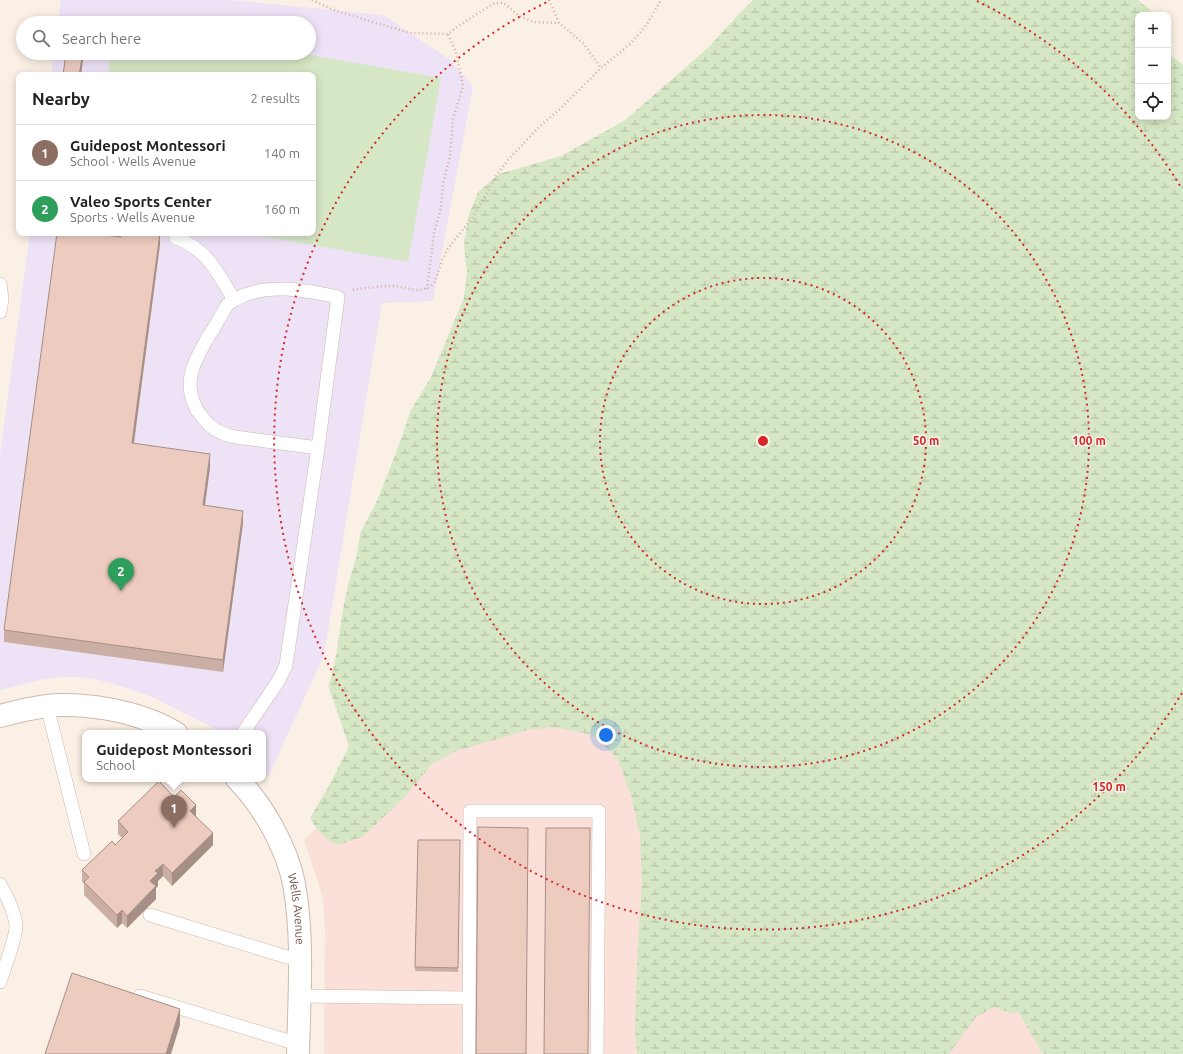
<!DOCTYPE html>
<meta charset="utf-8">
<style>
body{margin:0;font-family:Ubuntu,sans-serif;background:#f2f2f2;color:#222}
.controls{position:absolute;right:12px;top:12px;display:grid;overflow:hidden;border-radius:8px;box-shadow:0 2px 10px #0003}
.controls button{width:36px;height:36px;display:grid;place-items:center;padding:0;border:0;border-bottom:1px solid #e0e0e0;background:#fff;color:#222;font:20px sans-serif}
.you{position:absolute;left:606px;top:735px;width:14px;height:14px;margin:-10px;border:3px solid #fff;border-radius:50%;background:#1a73e8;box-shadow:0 0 0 6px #1a73e833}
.badge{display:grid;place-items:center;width:26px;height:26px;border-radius:50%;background:#da6354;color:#fff;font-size:13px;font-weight:700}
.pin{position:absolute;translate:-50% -33px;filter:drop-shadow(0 1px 2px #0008)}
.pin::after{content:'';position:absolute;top:21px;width:14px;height:12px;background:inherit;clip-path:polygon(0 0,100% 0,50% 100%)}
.popup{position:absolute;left:82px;top:730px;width:184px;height:52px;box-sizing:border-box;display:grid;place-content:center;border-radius:8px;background:#fff;filter:drop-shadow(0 1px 3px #0005);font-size:13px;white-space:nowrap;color:#767676}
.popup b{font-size:15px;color:#222}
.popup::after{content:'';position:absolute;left:50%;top:100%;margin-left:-8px;border:8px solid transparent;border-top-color:#fff}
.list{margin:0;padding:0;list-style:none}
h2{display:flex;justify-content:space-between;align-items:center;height:52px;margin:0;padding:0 16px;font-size:17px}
h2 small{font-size:13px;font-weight:400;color:#767676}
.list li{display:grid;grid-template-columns:26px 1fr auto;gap:12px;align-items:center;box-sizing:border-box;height:56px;padding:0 16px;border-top:1px solid #e0e0e0}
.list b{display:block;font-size:15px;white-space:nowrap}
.list p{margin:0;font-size:13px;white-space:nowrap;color:#767676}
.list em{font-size:13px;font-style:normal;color:#767676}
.icon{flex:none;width:22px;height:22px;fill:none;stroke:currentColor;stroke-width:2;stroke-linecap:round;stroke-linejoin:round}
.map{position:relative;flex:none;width:1183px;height:1054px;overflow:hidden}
.search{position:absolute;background:#fff;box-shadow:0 2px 10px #0003;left:16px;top:16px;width:300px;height:44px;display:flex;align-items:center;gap:10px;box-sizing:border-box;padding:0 14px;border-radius:22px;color:#767676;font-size:15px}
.panel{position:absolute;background:#fff;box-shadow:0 2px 10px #0003;left:16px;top:72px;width:300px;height:164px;border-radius:8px}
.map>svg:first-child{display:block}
</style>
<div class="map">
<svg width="1183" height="1054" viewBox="0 0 1183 1054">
<defs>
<pattern id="wetland-marsh" width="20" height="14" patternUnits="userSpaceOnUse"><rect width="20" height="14" fill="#d6e7c5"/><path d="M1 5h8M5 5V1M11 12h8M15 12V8" fill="none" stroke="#b2bea2"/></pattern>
</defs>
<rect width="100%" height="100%" fill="#faf0e5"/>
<!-- commercial -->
<path fill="#fae0d9" d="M1018,709L1042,1054H324L325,931L323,898L304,840L349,798L502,712Z"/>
<!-- education -->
<path fill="#ede2f6" d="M61,0H230L383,15L449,59L473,86L433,301L382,303L324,655L268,777L263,771V733H224L150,696L124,687L99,680L80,677H62L43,679L0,690V455L30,233H313V75H51L54,53H309V23H58Z"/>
<!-- wetland -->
<path fill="url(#wetland-marsh)" d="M753,0H1138L1150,10L1153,15H1138V117H1168V49L1172,56L1183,65V1054H1043L1018,1011L1013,1014L994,1007L976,1017L949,1054H637L635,1028L638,943L642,882L640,835L631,795L617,758L594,735L553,727L528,730L456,751L432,764L403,799L362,837L338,845C324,839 317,830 310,818L330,784L349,746L328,685L330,682L335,661L343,610L348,585L356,558L361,531L376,503L395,456L411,410L430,379L464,298L467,272L464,246L468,217L478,192L499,174L561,156L624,121L708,48L736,17Z"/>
<!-- garden -->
<path fill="#d6e7c5" d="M112,53H299L441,78L408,262L245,233H313V75H108Z"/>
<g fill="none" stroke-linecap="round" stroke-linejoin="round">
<defs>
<path id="lane" d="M176,238C207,249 218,273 234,300C266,282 304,290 338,297L318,448L286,665L279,680L243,733
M0,284L2,299L0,312
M234,300L227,305C221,316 215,327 208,337C197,357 184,377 193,401C195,406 196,410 200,414C210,428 218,433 235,437L318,448
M47,706L84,854
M0,884C7,897 14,910 16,925C17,936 4,969 0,982
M150,915L300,961
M140,996L298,1044
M299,996L469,998
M469,1054L470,811H599L597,1054"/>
<g id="street">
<path d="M0,716C19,711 38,706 58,705C86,704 125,710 151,721C160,724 168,729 176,733"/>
<path id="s1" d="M237,779C263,805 287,848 294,884C304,938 299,999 298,1054"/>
</g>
</defs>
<!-- lane casing -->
<use href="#lane" stroke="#cdb9af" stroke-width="14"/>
<!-- street casing -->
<use href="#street" stroke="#cdb9af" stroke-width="24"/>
<!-- path -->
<path stroke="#d2b0a2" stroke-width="2.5" stroke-dasharray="1 3" stroke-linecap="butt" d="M312,0L336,11L410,33L448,34L463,23L494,3H504L519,16L534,22L559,23
M549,0L559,23L584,44L601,68
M427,289L434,233L441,208L443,183L450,156L453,119L463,86L456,52L448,34
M353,290L357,289C368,288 380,286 392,286C410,286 416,296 434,284L442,261L448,248L473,217L498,173L508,160L539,127L560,109L601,68L630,44L639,34L647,24L661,0"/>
<!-- lane -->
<use href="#lane" stroke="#fff" stroke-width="13"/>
<!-- street -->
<use href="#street" stroke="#fff" stroke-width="22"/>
</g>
<!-- wall -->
<path fill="#ccafa4" d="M121,237L160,244L134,444L210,467L205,506L243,523L223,672L4,642V630Z
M174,797L196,816L213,845L172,886L163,876L158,881V886L156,888V899L127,928L122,923L117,928L84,895V884L82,882V870L115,845L122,838L118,834V821Z
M418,840H460L458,972L415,971Z"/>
<!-- shaded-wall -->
<path fill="#a68f86" d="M83,53H84L81,75H79Z
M160,233V244L132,456V443Z
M210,454V467L203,518V505Z
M243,511V523L223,672V660Z
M196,805V817L190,811Z
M213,833V845L172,886V873Z
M163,864V876L158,881V886L156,888V899L127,928V916L150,881L155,871Z
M122,910V923L117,928V915Z
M180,1009V1025L171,1054H166Z"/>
<!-- building -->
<path fill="#edccbf" stroke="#a68f86" d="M66,53H83L79,75H63Z
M57,233H89L121,237L122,233H160L132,443L210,454L203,505L243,511L223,660L4,630Z
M159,781L174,797L181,790L196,805L190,811L213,833L172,873L163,864L155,871L158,873L150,881L156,886L127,916L122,910L117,915L84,882L89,877L82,870L112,841L115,845L128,832L118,821Z
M478,827L528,828L526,1054H476Z
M546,828H590L588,1054H544Z
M418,840H460L458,968L415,967Z
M72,973L180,1009L166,1054H45Z"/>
<!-- distance rings -->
<g fill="none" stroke="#d62828" stroke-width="2" stroke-dasharray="2 4">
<circle cx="763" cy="441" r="163"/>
<circle cx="763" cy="441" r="326"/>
<path d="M1182 693A489 489 0 1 1 549 1M977 1A489 489 0 0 1 1182 189"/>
</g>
<g text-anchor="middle" stroke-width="3" stroke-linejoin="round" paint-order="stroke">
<!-- street labels -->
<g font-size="12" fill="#71554c" stroke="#fdf4eb">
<text dy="4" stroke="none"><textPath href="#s1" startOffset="146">Wells Avenue</textPath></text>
</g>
</g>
<circle cx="763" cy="441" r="6" fill="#d62828" stroke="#fdf4eb" stroke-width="2"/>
<g font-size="12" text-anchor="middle" font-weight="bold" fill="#d62828" stroke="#fdf4eb" stroke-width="3" stroke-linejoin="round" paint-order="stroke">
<text x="926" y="445">50 m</text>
<text x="1089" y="445">100 m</text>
<text x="1109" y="791">150 m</text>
</g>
</svg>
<div class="controls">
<button>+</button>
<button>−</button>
<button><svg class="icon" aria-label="locate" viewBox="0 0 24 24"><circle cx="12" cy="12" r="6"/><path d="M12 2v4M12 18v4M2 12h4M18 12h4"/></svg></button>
</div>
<div class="you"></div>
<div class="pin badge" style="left:174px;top:828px;background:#8d6e63">1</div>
<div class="popup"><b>Guidepost Montessori</b>School</div>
<div class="pin badge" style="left:121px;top:591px;background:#2e9e5b">2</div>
<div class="search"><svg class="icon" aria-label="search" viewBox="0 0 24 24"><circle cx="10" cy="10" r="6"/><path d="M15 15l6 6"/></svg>Search here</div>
<section class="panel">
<h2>Nearby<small>2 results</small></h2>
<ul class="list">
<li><span class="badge" style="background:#8d6e63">1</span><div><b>Guidepost Montessori</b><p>School · Wells Avenue</p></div><em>140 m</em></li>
<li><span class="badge" style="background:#2e9e5b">2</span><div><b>Valeo Sports Center</b><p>Sports · Wells Avenue</p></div><em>160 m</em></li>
</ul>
</section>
</div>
